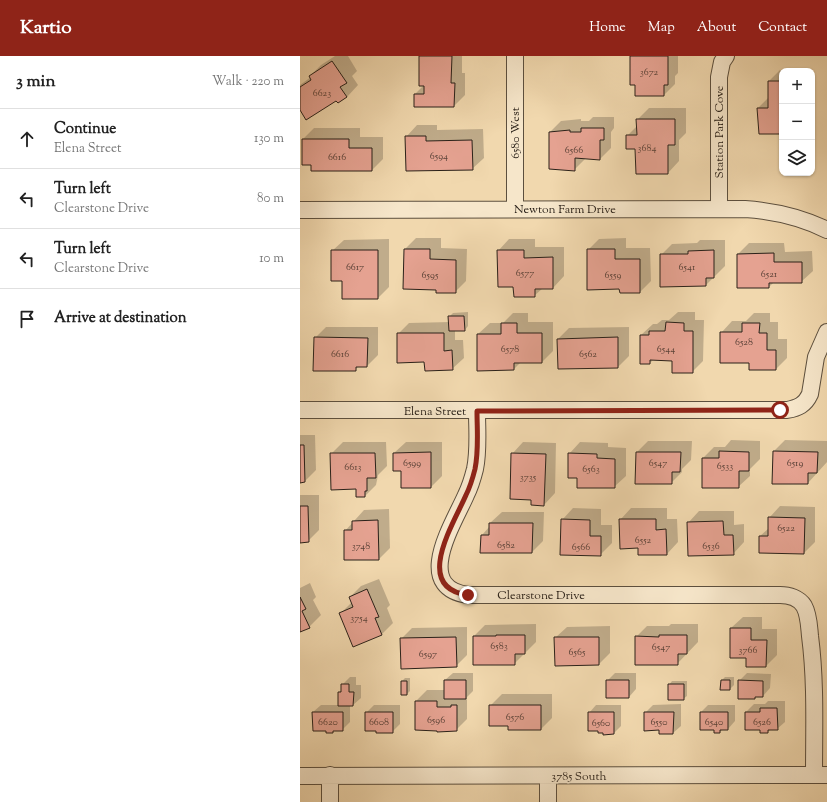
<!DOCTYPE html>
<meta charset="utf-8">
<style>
body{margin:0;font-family:"Sorts Mill Goudy",serif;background:#f6f6f6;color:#222}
.controls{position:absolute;right:12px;top:12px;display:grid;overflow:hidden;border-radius:8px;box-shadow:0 1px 3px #0004}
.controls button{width:36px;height:36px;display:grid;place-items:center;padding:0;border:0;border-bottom:1px solid #e0e0e0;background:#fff;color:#222;font:20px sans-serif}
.stop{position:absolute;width:12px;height:12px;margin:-9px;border:3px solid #8f2418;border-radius:50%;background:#fff}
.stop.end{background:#8f2418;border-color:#fff;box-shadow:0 1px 4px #0008}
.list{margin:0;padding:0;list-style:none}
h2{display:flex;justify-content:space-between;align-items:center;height:52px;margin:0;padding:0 16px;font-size:17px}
h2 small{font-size:13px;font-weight:400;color:#767676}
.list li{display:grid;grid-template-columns:26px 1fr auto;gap:12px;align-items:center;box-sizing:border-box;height:60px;padding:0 16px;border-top:1px solid #e0e0e0}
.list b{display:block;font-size:15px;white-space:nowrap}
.list p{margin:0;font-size:13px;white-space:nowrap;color:#767676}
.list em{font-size:13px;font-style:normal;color:#767676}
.icon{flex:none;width:22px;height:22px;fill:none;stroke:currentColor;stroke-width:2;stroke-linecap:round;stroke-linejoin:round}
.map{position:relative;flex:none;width:527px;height:746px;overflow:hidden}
header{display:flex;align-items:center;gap:24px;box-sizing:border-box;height:56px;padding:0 20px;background:#8f2418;color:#fff}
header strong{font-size:19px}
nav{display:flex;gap:22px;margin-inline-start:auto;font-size:14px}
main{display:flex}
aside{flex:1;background:#fff}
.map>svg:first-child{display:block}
</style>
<header>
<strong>Kartio</strong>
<nav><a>Home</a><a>Map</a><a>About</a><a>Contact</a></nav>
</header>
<main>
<aside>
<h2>3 min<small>Walk · 220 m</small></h2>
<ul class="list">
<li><svg class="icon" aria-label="ahead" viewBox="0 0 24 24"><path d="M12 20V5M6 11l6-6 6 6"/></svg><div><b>Continue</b><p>Elena Street</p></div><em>130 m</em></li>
<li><svg class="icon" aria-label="left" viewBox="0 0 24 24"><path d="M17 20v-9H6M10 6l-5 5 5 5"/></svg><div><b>Turn left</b><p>Clearstone Drive</p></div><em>80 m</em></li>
<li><svg class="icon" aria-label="left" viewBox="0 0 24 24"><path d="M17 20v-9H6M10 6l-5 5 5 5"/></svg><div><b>Turn left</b><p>Clearstone Drive</p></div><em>10 m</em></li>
<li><svg class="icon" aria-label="arrive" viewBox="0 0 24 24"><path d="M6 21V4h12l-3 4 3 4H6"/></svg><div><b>Arrive at destination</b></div></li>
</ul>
</aside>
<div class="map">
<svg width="527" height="746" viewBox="0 0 527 746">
<rect width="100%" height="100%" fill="#f1d8ae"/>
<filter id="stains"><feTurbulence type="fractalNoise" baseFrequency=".005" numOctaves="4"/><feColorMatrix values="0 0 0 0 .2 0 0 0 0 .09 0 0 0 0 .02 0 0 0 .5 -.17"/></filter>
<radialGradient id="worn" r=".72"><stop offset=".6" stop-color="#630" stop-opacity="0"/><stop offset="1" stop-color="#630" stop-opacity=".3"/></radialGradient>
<!-- shadow -->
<path fill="#0003" d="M35,0H48L57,15L52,20L58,29L47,41L0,52V29L11,21L10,20L21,9Z
M120,0H162V17H165V39L154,50L115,38L124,29Z
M331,0H378V17L375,20V28L364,39Z
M480,14H499V15H482V77L458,52L469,41V25Z
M349,52H386V77L379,84V105L368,117L336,92L327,80L338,69L337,64Z
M293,61H314V72L311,76V92L300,103L286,102L274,114L250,76L261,65L281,63V65H289Z
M117,69H137V74L183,73L184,102L172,113L106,81Z
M14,72H60V81H83V103L72,114L12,108L3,83Z
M116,182H141V192L167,193L166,225L155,236L137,233L105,193Z
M326,182V192H350L351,225L340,236L320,232L288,194L299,183Z
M89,183V231L78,242L43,224L32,195L44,184Z
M209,183H235V191H264V220L253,232H243L234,240L214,230L198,195Z
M400,184H425V210L406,229L361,199L372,188L397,187Z
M449,187H484L485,196L512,195L513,215L501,226H474L469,231L438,198Z
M168,256V270L165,274H155V284H163L164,302L152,313L125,305L98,278L109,267L150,266L149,261L153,257Z
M378,256H395V264H404L403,305L392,316L373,304H353L350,307H341V279L353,268H357L362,264H369Z
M213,257H228V266H253V295L242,306H221L214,313L178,278L190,267H203Z
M454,257H470V266H478V283H487V302L476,313L450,306L421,277L432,265H446Z
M26,271H78V299L67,310H59L55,314L15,282Z
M329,271V300L318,311L258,283L269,272Z
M0,379H15L16,414L5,425L0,426Z
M431,384L460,385V403L450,413V420L438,431L403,402L414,391H425Z
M485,384L527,385V406L508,427L474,395Z
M348,385H392L391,404L382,413V416L371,427H336L337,396Z
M43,386H86L87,410L78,419L76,429L65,440H57V432L31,398Z
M106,386H142V420L131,431L102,414L94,397Z
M223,386L256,387L255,437L244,449L212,398Z
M280,386L308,387V391L326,392V420L314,431L278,421L269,398Z
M0,439H19V474L8,485L0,486Z
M480,450L515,451V486L504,497L460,480L469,472V462Z
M273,452L301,453V469H312V487L300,499L262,464Z
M331,452H367V463H377L378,486L367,498L339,491L320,464Z
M89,453L90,492L79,503L45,475L64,454Z
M399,455H434V469L444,468V486L433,498L388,467Z
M202,456H244L243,485L232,496L182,479L190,470V467Z
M79,523L90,549L87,552L93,567L82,578L54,590L41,557L52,546L50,541L61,530Z
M10,527L16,541L13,544L21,559L9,571L0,575V532Z
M443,561H462V573H477V599L466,610L447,601H431V572Z
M236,568V586L214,608L174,580L185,569Z
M371,568H398V586L377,608L336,581L347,570H369Z
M310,570V597L299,608L255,582L267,571Z
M167,571V599L156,610L101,583L112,572Z
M153,617H173V635L167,641V663L156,674L116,645L127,634H145V624Z
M315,617H336V633L329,641L307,625Z
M447,617L471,618L470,632L463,640H457L455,642L439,625Z
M50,621H56V629H61V642L53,649H50V666L42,674H35L33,676L13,656L21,649H39V636L42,634V629Z
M425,621H434V629L430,633H421L422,624Z
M105,622H110V635L107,638L102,625Z
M372,625H387V640L383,643L369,629Z
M202,638H252V662L241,673L209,669L190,650Z
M468,645H485V666L477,673H471L468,676L461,673L446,656L454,648H465Z
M381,648V670L373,677L360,673L345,657L353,649Z
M74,649H100V668L92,676L66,657Z
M296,649H321V670L314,677L299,674L289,657Z
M408,649H435V665L428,673H423L420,676L415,673L401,656Z"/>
<!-- building -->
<path fill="#e5a291" stroke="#2a2119" d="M119,0H152L151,27H155L154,51H114V38H124V30H119Z
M330,0H368V29H364V40H335V29H330Z
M32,5L47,27L40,31L47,41L38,47L36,45L6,64L0,54V31L11,24L9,20Z
M468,25H482V78H459L457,52H468Z
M336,63H375V89H368V118H336L335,93H326V79H337Z
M281,72H304V84H300V104L275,102V115L249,113V76L270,74V76H281Z
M105,80H126V85L172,84L173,114L106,115Z
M2,83H49V92H72V115H11V109H2Z
M104,193H130V203L156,204V237H136V234L103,233Z
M287,193H315V203H340V237H320L319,233L287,234Z
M31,194H78V243H42V225H31Z
M197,194H224V202L253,201V233H235V241H214L213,231H198Z
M414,194V222H406V230L360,231V198H388V195Z
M474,197V206H502V227H469V232H437V198Z
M148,260H164L165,275H149Z
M366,266L384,267V275H393V317H372V305L350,304V308H340V279H349V275H365Z
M201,267H217V277H242V307H214V314L177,315V278H201Z
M442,267H460L459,277H467V294H476V314H449V307H420V276H442Z
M97,277H144V295L152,294L153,314L125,315L124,306L97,307Z
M14,281L68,282L67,311H56V315H13Z
M318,281V312L258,313L257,283Z
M0,389H4L5,426L0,427Z
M419,395L449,396V415H439V432H402V402H419Z
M473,395L518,396L517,417H508V428H472Z
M131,396V432H101V415H93V397Z
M336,396H381L380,416H372V428H335Z
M30,397H75L76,422H67V435H65V441H56V433L31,434Z
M211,397L246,398L244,450L231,449V444L210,443Z
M268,397L297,398V402L315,403V432H277V422H268Z
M0,450H8L9,486L0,487Z
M468,461L505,462L504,498L459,497V480H468Z
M261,463L290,464V480H301V500L260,499Z
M319,463H356V474L366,473L367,499H338V492L320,493Z
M78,464L79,504H44V474H52V465Z
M423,465L424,479H433L434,499L388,500L387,466Z
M189,467H233L232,497H180L181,479H189Z
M67,533L79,561L75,562L82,579L53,591L39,557L53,551L49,541Z
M0,541L6,553L2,555L10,572L0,576Z
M430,572H451V584H467L466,611H446V602H430Z
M196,579H225V598H215V609H173V580H196Z
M359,579H387V598H378V609H335V580L359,581Z
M156,581L157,611L101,613L100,582Z
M254,581H299V609L255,610Z
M144,624H166V643H144Z
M306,624H329V642H306Z
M421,624H430V634H420Z
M438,624L463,625V641H455V643H438Z
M101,625H107V639H101Z
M41,628H49V636H54L53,650H38V636H41Z
M368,628H384V644H368Z
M115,645H137V651H151V649H157V675L137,676V675L115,674Z
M189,649H241V674H208V670H189Z
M460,652H477L478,674H468V677H460V674H445V656H460Z
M12,656H43V675H33V677H26V675H13Z
M65,656H93V677H76V675H65Z
M288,656H314V678L303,679V677H298V675H288Z
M344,656H374L373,678H359V674L344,675Z
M400,656H428V674H420V677H414V674H400Z"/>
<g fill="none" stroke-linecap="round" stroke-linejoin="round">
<defs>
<path id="minor" d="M215,0V153
M419,153V21L422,6L426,0
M0,154L445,153C474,155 501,161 527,174
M0,354H487C498,352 505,349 510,338L516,301L527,276
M177,355C177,374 179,394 175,413C173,421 170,431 166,439C154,467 112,531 168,539H480C489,539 499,542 504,550C509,559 509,570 510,580C516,626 514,673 514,719
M30,719V746
M0,720L527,719
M248,720V746"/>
</defs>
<!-- minor casing -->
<use href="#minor" stroke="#5c4f3e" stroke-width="18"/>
<!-- minor -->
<use href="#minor" stroke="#f6e6ca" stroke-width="16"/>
</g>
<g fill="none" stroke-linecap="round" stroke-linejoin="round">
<!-- route -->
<path stroke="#8f2418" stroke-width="5" d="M168,539C112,532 154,467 166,439C170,431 173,421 175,413C179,394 177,374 177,355L480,354"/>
</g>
<g text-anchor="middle" stroke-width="3" stroke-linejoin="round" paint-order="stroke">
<!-- number labels -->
<g font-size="10" fill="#594137">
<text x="349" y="19">3672</text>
<text x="22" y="40">6623</text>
<text x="347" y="95">3684</text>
<text x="274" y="97">6566</text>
<text x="139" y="103">6594</text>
<text x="37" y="104">6616</text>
<text x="55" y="214">6617</text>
<text x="387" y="214">6541</text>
<text x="225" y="220">6577</text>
<text x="469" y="221">6521</text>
<text x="130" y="222">6595</text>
<text x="313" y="222">6559</text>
<text x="444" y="289">6528</text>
<text x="210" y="296">6578</text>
<text x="366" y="296">6544</text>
<text x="40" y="301">6616</text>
<text x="288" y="301">6562</text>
<text x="112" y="410">6599</text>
<text x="358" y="410">6547</text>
<text x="495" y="410">6519</text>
<text x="425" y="413">6533</text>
<text x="53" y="414">6613</text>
<text x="291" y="416">6563</text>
<text x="228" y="424">3735</text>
<text x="486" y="475">6522</text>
<text x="343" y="487">6552</text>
<text x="206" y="492">6582</text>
<text x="61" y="493">3748</text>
<text x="411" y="493">6536</text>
<text x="281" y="494">6566</text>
<text x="59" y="565">3754</text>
<text x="199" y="593">6583</text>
<text x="361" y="594">6547</text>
<text x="448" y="597">3766</text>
<text x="277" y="599">6565</text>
<text x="128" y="601">6597</text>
<text x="215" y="664">6576</text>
<text x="136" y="667">6596</text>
<text x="28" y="669">6620</text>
<text x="79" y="669">6608</text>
<text x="359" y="669">6550</text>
<text x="414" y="669">6540</text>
<text x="462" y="669">6526</text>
<text x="301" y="670">6560</text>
</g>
<!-- street labels -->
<g font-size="12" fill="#2a2119" stroke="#f6e6ca">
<text transform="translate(419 76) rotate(-90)" y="4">Station Park Cove</text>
<text transform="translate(215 77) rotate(-90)" y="4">6580 West</text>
<text x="265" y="157">Newton Farm Drive</text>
<text x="135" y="359">Elena Street</text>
<text x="241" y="543">Clearstone Drive</text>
<text x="279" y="724">3785 South</text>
</g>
</g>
<rect width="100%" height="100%" filter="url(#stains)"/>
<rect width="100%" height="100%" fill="url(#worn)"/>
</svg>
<div class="controls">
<button>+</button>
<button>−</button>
<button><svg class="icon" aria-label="layers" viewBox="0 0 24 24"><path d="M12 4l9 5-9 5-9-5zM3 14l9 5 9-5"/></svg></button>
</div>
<div class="stop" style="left:480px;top:354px"></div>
<div class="stop end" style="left:168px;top:539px"></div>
</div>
</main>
